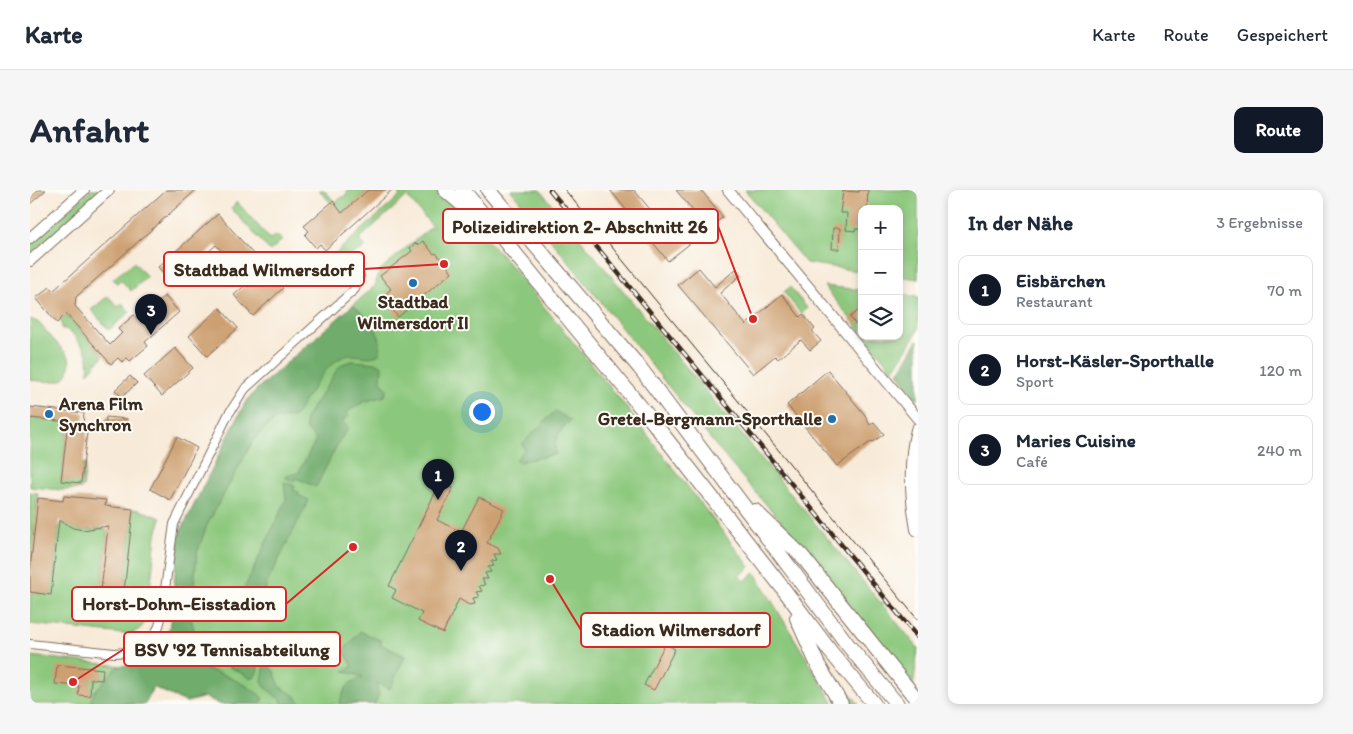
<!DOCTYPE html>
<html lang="de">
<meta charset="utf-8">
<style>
body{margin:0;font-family:Itim,sans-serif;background:#f6f6f7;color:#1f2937}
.controls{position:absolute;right:15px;top:15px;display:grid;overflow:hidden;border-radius:10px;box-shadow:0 2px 8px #0003}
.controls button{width:45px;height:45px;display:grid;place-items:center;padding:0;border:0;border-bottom:1px solid #e0e1e3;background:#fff;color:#1f2937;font:25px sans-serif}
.you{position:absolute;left:451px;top:221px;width:18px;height:18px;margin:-12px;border:4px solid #fff;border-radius:50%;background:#1a73e8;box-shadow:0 0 0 8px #1a73e833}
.badge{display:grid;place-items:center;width:32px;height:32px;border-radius:50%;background:#111827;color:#fff;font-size:16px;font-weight:700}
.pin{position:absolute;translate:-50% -41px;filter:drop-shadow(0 1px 2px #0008)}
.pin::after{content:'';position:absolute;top:26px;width:18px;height:15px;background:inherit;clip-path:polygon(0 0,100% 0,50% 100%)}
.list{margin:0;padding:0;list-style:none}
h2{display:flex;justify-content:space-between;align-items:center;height:65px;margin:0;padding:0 20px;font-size:21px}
h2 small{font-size:16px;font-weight:400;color:#747a83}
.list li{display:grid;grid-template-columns:32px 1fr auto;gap:15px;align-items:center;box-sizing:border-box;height:70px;margin:0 10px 10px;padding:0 10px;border:1px solid #e0e1e3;border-radius:10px}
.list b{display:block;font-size:19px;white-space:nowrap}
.list p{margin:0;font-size:16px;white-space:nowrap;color:#747a83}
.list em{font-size:16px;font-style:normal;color:#747a83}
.icon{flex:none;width:28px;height:28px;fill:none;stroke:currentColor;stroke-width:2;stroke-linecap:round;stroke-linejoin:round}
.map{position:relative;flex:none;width:888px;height:514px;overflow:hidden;border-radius:10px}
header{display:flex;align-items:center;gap:30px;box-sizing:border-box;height:70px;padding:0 25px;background:#fff;border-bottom:1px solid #e0e1e3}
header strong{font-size:24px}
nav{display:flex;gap:28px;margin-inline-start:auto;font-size:18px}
.intro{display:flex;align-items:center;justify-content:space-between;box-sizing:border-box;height:120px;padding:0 30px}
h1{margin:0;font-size:35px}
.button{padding:12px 22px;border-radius:10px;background:#111827;color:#fff;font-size:18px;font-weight:700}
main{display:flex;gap:30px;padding:0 30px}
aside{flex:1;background:#fff;border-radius:10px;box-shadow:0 2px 8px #0003}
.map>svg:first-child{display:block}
</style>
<header>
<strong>Karte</strong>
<nav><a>Karte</a><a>Route</a><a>Gespeichert</a></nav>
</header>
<div class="intro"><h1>Anfahrt</h1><a class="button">Route</a></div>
<main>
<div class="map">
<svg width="888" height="514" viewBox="0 0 888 514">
<rect width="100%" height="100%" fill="#fdfcf7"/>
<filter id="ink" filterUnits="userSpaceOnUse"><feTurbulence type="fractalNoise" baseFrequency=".02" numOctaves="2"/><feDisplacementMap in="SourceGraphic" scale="10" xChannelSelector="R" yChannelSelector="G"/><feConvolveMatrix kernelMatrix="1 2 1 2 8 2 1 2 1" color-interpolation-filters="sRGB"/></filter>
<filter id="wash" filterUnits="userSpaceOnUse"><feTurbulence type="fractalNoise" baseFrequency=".0096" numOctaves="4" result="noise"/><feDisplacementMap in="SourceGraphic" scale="20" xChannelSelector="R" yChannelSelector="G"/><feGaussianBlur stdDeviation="1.12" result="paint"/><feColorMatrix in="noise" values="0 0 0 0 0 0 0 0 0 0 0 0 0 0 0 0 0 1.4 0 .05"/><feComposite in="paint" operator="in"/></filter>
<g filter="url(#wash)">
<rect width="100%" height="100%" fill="#f8ead8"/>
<!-- green -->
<path fill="#8bc77c" stroke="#63784d" d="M61,0H72L0,64V54Z
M289,0H294L305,12L316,5L318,0H338L312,23L303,12L301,13Z
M366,0H409L471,64L494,92L592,212L720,377L709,386L714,391L725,383L804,514H189L175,507L156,512L123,497L115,514H0V466L93,476L120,469L132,470L140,434L149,345L215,213L227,199L345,96L350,80L402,36L377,6L329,49L335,56L333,59L324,63L305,79L298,70L370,6Z
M481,0H510L888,458L883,497L776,360L699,272Z
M715,0H888V89L869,86V19H832V81H828L776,73Z
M207,12L240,49L246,45L252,50L240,61L201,18Z
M104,72L117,87L101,101L91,90L87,93L83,89Z
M794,96L832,100V143Z
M760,97L777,118L771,124L754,102Z
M869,104L888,107V140L863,181L835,146H869Z
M78,106L88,117L92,113L100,122L79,140L61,120Z
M36,125L73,166L58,183C59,174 59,164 53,157C49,152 47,153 46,147L36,139H32L31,130Z
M0,129L8,132L39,167C43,197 21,192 0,190Z
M0,228L38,232L31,290L51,292L54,273H56L53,297L51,299L32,300L0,297Z
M0,302L8,303L0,380Z
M103,319L110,320L131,328L126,345L118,423C115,437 107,444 94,444L0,434V403L21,404L29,336L32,333C41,336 48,341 57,340C65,340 72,335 77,341L70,410L93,412Z
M799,478L829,514H819Z"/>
<!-- forest -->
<path fill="#70ac6c" stroke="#566b45" d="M323,115C336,126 356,145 349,164C342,170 328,164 319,165C296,169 278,207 265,226L248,229L239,234L223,251L177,335L167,363L161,428L164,440L171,452L184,460L202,463L219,457C226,467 232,477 224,488H220L196,475L135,459L140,434L149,345L215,213L227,199Z
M888,150V209L887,210L868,183Z
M322,171L348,173L352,176L351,191L357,199L355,206L333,212L316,223L319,226L312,231L319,238L309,251L286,297L266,288L264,291L256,288L257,286L268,283L286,250L276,239L275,229L307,180L312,174Z
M525,221L541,231C531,237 522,252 526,264L489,272L485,271L495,259L492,254Z
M254,292L265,296L263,300L269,302L268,305L279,310L236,395L234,406L213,401L256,310Z
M330,441L352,451L350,454L375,466L360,499L346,493L349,504L345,514H309C316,497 315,494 333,487L314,481L323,476L313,460L322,451Z
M133,467C165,475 207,485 233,508L230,514H189L175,507L156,512L123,497L115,514H59L65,501L88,476C103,476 117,468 132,470Z
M235,473L244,481L250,497L264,505L272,514H255L235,497L232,491Z"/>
<g id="blocks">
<!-- building -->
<path fill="#cda072" d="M0,0H16L0,14Z
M136,0H166L46,107L45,116L80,155L92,143L88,139L104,125L108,129L135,106L149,122L115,152L118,156L100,171L97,168L92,172L88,168L81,174L36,124L27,133L6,108L20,97L23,101Z
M338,0H362L295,60L290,54L286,58L275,45L279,41L274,36L303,11L312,23Z
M580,0H604L643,47L668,27L646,0H671L693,27L638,71Z
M829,0H838L837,19H832V39H825V41L816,40L817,23H810L813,1L829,2Z
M188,24L253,98L223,126L204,105L219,92L186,55L142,94L128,77Z
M803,38H810L809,59H802Z
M393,51L404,64L406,63L422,82L368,127L352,107L361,99L350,86L382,61L380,58L386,53L388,55Z
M669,78L685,97L706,79L711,85L690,103L716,135L752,104L770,127L773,124L785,139L782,141L791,151L780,160L771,150L748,169L745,166L723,184L648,95Z
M190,118L208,138L177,166L159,146Z
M832,118V131L826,135L820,127Z
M145,158L163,178L132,206L114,186Z
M798,180L835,225L840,235L844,232L854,244L843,252L842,251L807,276L757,215Z
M100,186L107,193L92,207L85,200Z
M0,217L54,223L53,234H58L51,293L31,291L38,232L0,228Z
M76,227L97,229L96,237L75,234Z
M147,247L167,258L140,310L120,299Z
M411,291L423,298L407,330L431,342L449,307L474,319L457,353L468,358L471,364H464L467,370L461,371L464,376L458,377L461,382L455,383L458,389H452L455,395L449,396L452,401L446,402L449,407L443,408L445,414L439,415L429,409L413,443L388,431L392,423L362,408L366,400L359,396Z
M34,306L76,310L75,316L103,319L93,412L70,410L78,336L53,340L43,338L29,330L21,405L0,402V380L8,308L33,311Z
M635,454L645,459L624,500L614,495Z
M27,475L73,479L72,490L61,489L60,506L48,505L49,496L25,494Z"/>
</g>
</g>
<g filter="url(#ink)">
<use href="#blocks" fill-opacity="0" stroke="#7d6d5f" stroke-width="1"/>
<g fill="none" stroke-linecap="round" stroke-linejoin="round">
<defs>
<path id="street" d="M0,454L84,463L98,462L110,458L118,454L123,448L129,436L131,428L144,334L198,225L215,199L325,99L330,86"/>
<path id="secondary" d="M698,0L888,229
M0,48L54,0
M0,71L79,0"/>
<path id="highway" d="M415,0L447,27
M433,0L623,232L755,401L800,461L844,514
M458,0L610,178L818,455L867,514
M888,240C880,272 882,306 888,339
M725,321L772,366L888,511
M767,428L787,473L811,514"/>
</defs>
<!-- street casing -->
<use href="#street" stroke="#7d6d5f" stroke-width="10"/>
<!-- secondary casing -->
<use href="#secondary" stroke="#7d6d5f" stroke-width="12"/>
<!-- highway casing -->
<use href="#highway" stroke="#7d6d5f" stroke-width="16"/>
<!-- street -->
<use href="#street" stroke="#fff" stroke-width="8"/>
<!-- secondary -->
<use href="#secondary" stroke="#fff" stroke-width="10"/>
<!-- highway -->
<use href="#highway" stroke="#fff" stroke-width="14"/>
<!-- tram -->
<path stroke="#3b2a1e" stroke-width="1" d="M535,0L888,430"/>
<defs>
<path id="rail" d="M520,0L888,448"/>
</defs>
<!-- rail casing -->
<use href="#rail" stroke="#3b2a1e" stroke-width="4.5"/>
<!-- rail -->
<use href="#rail" stroke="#fdfcf7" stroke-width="2.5" stroke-dasharray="8" stroke-linecap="butt"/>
</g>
</g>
<!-- markers -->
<g fill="#1f6fb2" stroke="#fdfcf7" stroke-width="2">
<circle cx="383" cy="93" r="5"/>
<circle cx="19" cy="224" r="5"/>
<circle cx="802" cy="229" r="5"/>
</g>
<g text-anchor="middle" stroke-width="4" stroke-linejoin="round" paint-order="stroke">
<!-- poi labels -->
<g font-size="18" font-weight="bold" fill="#3b2a1e" stroke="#fdfcf7">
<text x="383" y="118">Stadtbad<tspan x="383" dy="21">Wilmersdorf II</tspan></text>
<text x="29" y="220" text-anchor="start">Arena Film<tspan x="29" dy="21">Synchron</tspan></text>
<text x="792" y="235" text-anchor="end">Gretel-Bergmann-Sporthalle</text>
</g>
</g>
<!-- callouts -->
<path fill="none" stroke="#d62828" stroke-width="2" d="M723 129L688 36M414 74L334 79M323 357L256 414M520 389L551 440M43 492L94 459"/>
<g fill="#d62828" stroke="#fdfcf7" stroke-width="2">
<circle cx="723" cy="129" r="5"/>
<circle cx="414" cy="74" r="5"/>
<circle cx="323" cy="357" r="5"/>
<circle cx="520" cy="389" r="5"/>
<circle cx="43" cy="492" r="5"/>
</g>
<g fill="#fdfcf7" stroke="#d62828" stroke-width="2">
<rect x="413" y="19" width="275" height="34" rx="5"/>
<rect x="134" y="62" width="200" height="34" rx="5"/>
<rect x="42" y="397" width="214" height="34" rx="5"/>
<rect x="551" y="423" width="189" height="34" rx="5"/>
<rect x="94" y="442" width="216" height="34" rx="5"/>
</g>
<g font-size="19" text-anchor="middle" font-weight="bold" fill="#3b2a1e">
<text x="550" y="43">Polizeidirektion 2- Abschnitt 26</text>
<text x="234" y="86">Stadtbad Wilmersdorf</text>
<text x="149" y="420">Horst-Dohm-Eisstadion</text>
<text x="646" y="446">Stadion Wilmersdorf</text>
<text x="202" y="466">BSV '92 Tennisabteilung</text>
</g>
</svg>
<div class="controls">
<button>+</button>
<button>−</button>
<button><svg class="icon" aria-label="layers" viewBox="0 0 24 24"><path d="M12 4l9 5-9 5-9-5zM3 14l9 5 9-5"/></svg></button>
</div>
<div class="you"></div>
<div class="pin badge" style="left:408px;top:310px">1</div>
<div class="pin badge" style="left:431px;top:381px">2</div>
<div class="pin badge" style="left:121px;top:145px">3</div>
</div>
<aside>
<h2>In der Nähe<small>3 Ergebnisse</small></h2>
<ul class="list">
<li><span class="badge">1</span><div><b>Eisbärchen</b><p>Restaurant</p></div><em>70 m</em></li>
<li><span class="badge">2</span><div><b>Horst-Käsler-Sporthalle</b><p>Sport</p></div><em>120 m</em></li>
<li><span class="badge">3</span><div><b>Maries Cuisine</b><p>Café</p></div><em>240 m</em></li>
</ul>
</aside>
</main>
